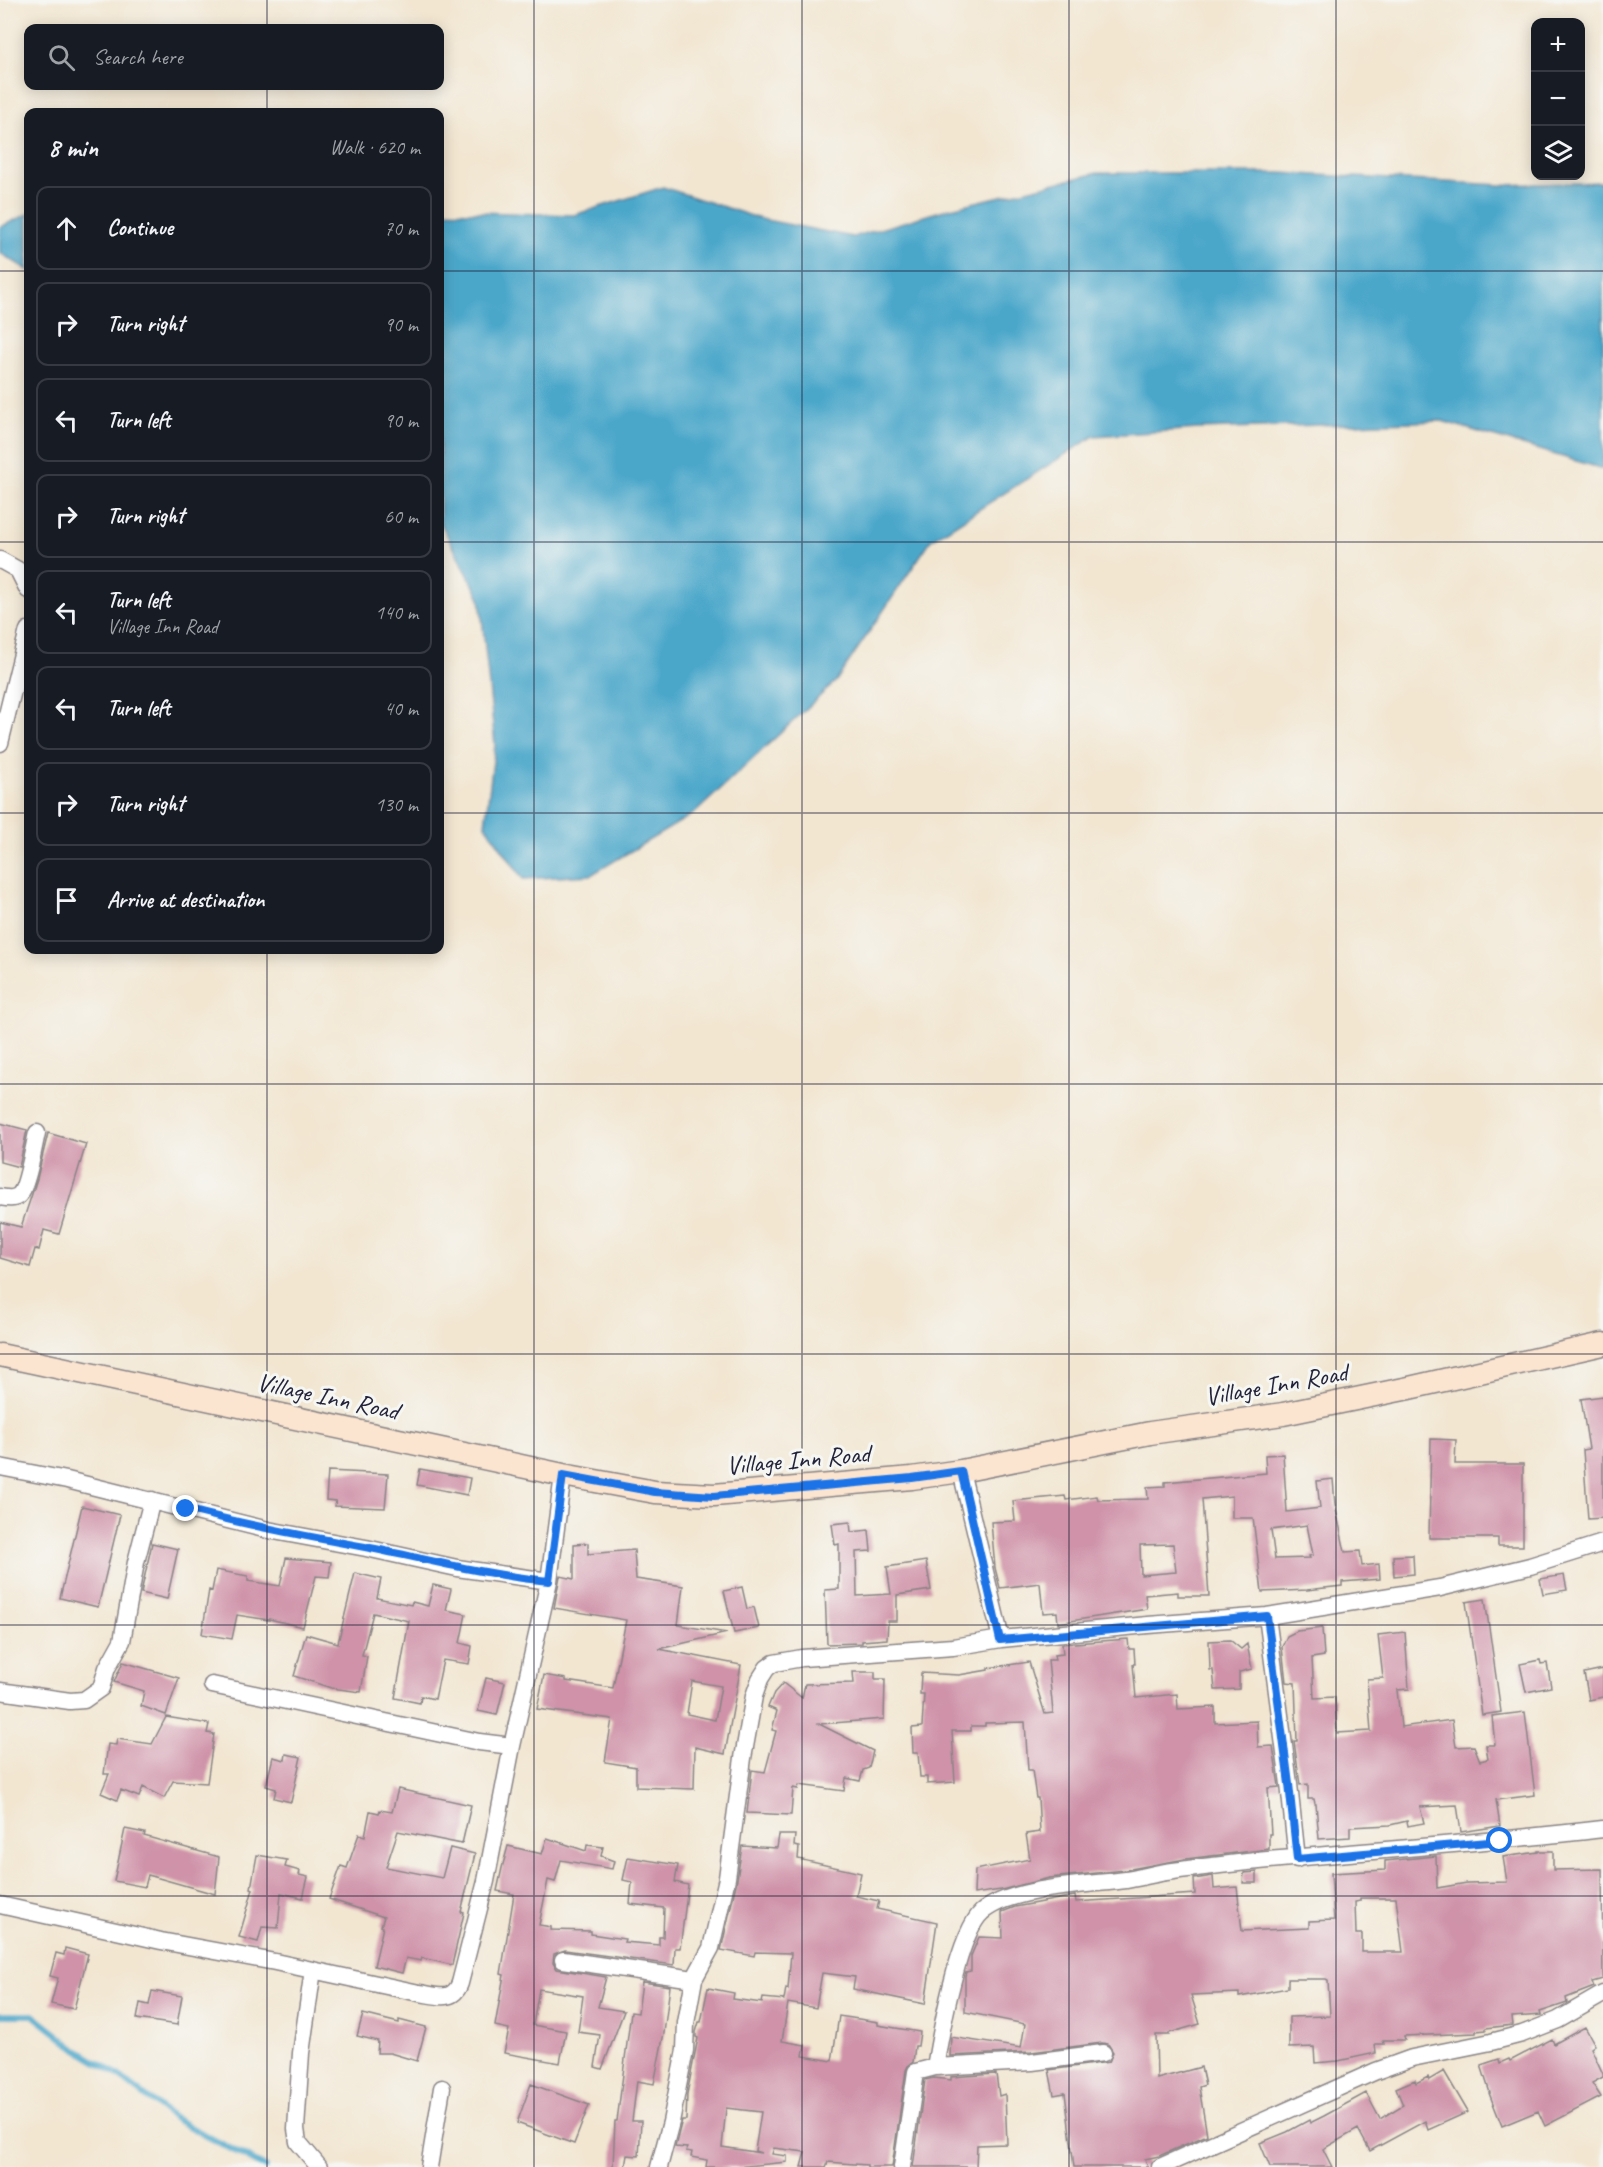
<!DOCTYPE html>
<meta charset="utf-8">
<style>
body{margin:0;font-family:Caveat,sans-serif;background:#20242c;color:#f1f3f6}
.controls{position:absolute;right:18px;top:18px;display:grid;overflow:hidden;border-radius:12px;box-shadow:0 3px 15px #0003}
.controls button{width:54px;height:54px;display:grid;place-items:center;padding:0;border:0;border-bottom:2px solid #363941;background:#171b24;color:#f1f3f6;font:30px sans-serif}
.stop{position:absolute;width:18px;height:18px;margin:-14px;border:4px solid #1a73e8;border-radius:50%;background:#fff}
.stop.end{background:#1a73e8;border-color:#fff;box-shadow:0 2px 6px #0008}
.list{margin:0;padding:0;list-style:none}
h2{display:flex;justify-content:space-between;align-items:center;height:78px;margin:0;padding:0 24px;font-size:26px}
h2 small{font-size:20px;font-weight:400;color:#9ea1a6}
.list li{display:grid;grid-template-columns:39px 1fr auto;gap:18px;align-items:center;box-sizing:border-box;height:84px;margin:0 12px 12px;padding:0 12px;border:2px solid #363941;border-radius:12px}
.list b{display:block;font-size:22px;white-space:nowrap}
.list p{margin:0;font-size:20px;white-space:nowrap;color:#9ea1a6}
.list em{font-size:20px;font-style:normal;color:#9ea1a6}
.icon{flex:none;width:33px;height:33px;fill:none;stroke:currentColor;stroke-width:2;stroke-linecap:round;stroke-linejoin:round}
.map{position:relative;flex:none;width:1603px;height:2167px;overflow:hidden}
.search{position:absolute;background:#171b24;box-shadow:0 3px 15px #0003;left:24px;top:24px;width:420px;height:66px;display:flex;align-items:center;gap:15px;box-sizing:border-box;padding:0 21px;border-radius:12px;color:#9ea1a6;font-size:22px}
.panel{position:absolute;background:#171b24;box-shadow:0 3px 15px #0003;left:24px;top:108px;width:420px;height:846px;border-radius:12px}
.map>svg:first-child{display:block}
</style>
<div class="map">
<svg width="1603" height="2167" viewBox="0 0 1603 2167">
<rect width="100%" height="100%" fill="#f6f6f2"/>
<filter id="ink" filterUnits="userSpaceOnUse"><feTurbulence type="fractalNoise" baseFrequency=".0167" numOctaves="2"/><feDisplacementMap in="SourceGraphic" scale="12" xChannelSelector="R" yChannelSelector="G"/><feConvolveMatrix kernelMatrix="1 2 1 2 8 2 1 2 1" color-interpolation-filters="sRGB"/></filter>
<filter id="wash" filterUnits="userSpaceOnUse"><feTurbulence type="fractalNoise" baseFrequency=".008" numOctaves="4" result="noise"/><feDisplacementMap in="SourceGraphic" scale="24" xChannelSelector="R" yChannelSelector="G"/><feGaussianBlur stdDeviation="1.35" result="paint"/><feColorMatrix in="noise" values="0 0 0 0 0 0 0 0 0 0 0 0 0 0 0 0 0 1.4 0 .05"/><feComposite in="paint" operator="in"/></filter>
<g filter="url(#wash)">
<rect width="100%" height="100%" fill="#f2e6d1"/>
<!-- water -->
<path fill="#4ba7ca" stroke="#366482" stroke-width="1.5" d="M1097,173H1280L1502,185L1603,182V469L1442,421L1198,429L1094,436L931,540L836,681L695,813L591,875L523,879L485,825L495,745L480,598L440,522V211L574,215L663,187L761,219L853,237L951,208Z
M28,214V270L0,253V227Z"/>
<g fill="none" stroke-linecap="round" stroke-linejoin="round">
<!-- stream -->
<path stroke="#4ba7ca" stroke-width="6" d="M0,2015H33L77,2050L117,2074L175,2119L265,2167"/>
</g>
<g id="blocks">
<!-- building -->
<path fill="#cf92a8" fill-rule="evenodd" d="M0,1123L27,1130L19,1167L0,1162Z
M48,1133L86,1144L59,1234L44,1230L39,1250L35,1249L30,1267L0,1258V1222L21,1227L37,1179Z
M1603,1396V1518L1588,1519L1583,1450L1589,1449L1581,1399Z
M1431,1439L1456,1440L1455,1464H1523V1546H1498V1538H1429Z
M1283,1454L1287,1512L1320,1508L1317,1481L1333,1479L1335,1505L1345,1552L1360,1551L1362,1566L1379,1564L1380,1579L1342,1582V1586L1307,1590L1262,1592L1253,1518H1232V1496L1202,1499L1209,1596H1178V1592L1145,1595L1147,1609L1058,1623L1057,1612L1043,1613L1040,1583L1000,1588L995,1568L991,1522L1015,1521L1013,1501L1065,1496L1066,1500L1097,1496L1098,1500L1148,1499L1147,1487L1165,1486V1482L1266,1473L1265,1455ZM1307,1525L1313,1555L1309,1556L1310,1558L1275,1559L1271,1530ZM1173,1544L1176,1572L1141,1575L1140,1545Z
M420,1469L470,1478L467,1495L417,1485Z
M328,1471L388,1474L385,1508L335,1506L336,1501L326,1500Z
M82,1506L120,1515L98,1607L60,1598Z
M850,1522L851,1532L869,1530L871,1551L856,1552L857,1596L891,1594L887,1567L926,1561L931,1590L897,1595V1621H888L887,1639L862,1641V1643L827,1644L825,1590L839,1589V1544L835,1545L832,1524Z
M152,1543L178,1549L167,1599L141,1593Z
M588,1543V1554L634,1550L636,1579L683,1586L678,1625L727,1633L659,1649L741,1665L725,1754L695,1747L694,1789L636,1787V1767L605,1762L612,1719L537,1709L544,1675L566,1679V1681L613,1688L626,1620L554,1608L560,1576L574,1579V1544ZM692,1681L721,1686L715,1720L687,1714Z
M1413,1555L1414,1574L1394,1576L1393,1556Z
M286,1558L331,1562L329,1577L316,1576L303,1627L269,1619V1620L237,1615L232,1639L202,1634L209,1590L212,1591L216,1570L248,1576V1581L280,1586Z
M355,1573L381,1579L377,1598L411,1605L412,1602L428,1606L433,1585L451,1589L446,1610L466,1614L460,1643L472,1646L469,1664L443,1660L435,1699L421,1696L420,1703L395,1698L409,1621L373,1613L362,1655L367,1656L361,1692L331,1688L294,1676L306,1634L338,1643Z
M1564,1575L1567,1590L1543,1594L1540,1579Z
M742,1587L747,1609L754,1607L759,1628L734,1633L724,1591Z
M1485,1599L1501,1712L1482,1715L1466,1602Z
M1322,1628L1324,1656L1312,1658L1314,1698L1335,1697L1337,1733L1371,1731L1367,1679L1383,1678L1378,1635L1405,1632L1409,1689L1397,1690L1401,1727L1452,1720L1456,1747L1474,1746L1480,1761L1488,1759L1486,1745H1495L1492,1716L1525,1712L1535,1795L1496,1800L1500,1826L1461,1832L1457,1805L1420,1807L1424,1823L1408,1826L1407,1821L1390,1825L1350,1827V1837L1319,1839L1316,1804H1315L1314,1799H1308V1784L1300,1785L1294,1741H1297L1295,1683L1286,1682L1282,1647L1287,1636L1297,1631Z
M1128,1639L1129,1649H1134L1135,1664H1133L1136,1698L1177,1694L1178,1709L1215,1707V1723L1257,1721L1258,1747L1273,1746L1279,1787L1268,1788L1271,1834H1269V1849L1185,1859L1125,1870L1049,1878L1001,1890L974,1894L975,1870L1030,1859L1026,1834L1040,1832L1038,1798H1036L1032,1770H1028L1025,1722L985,1723V1726H971V1731H952L955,1782L927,1784V1777H920L918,1753H913L912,1728L922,1727L924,1694H920L921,1673L959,1675L988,1670V1668L1029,1662L1045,1714L1053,1713L1048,1660H1055L1054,1655L1063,1654L1062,1644Z
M1230,1640L1241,1649L1247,1644L1252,1669L1239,1672V1689L1215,1690L1213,1670H1210L1209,1641Z
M1540,1660L1541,1664L1547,1663L1551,1687L1526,1692L1520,1664Z
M123,1662L179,1678L166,1715L141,1706L144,1691L114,1682Z
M1603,1669V1697L1589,1700L1584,1673Z
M853,1672H875V1679H885L884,1719L819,1724L873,1751L869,1768L863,1770L860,1781L846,1778L844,1791L799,1785L798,1789L793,1788L791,1815L747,1813L752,1770L765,1772L776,1731L772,1730L777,1711L768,1707L774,1693L783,1683L802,1698L805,1684L854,1683Z
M486,1678L505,1682L497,1715L478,1711Z
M166,1717L209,1724L207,1733L214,1734L207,1783L173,1781L164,1798L143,1787L139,1797L121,1790L117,1800L101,1793L109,1774H104L108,1744L116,1745L117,1739L152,1744Z
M286,1754L301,1757L291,1802L274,1798L276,1789L266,1786L273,1757L285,1760Z
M398,1789L471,1805L462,1844L398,1831L386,1867L442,1878L450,1848L475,1854L461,1912L464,1913L452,1965L422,1958L421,1961L406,1958L402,1973L374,1966L383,1927L381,1926L384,1917L329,1899L341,1866L347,1868L359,1834L365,1836L370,1811L379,1813L380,1810L392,1812Z
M125,1829L145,1833L144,1836L219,1857L215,1894L148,1875L145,1887L114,1881Z
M779,1835H795L794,1846L799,1847L798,1859L861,1873L856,1896L879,1901L877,1909L937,1922L925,2004L853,1989L855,1977L822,1973L816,2008L788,2003L782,2041L805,2045L803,2056L832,2061L839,2016L878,2022V2025L920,2032L918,2046H915L913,2062L908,2066L906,2070L892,2167H867V2165L828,2162L826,2167H801L805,2152L774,2148L772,2154L787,2156V2162L737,2167H706L707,2160L691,2157L692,2152L686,2151L687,2148L675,2147L682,2120H686L687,2094L698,2038L696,2037V2032L699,2022H701L708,1988L734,1993L733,1999L762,2003L763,1998L784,2000L786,1988L788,1989L791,1953L755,1952L754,1956L721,1950L737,1880L742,1846L777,1848ZM726,2108L761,2112L755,2151L761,2153L722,2147Z
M547,1838L586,1851L587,1845L603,1847L601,1856L614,1861L612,1869L561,1860L555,1882L548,1880L539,1925L551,1927V1930L591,1931V1934L625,1939L624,1942L659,1945V1937H663L664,1908L630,1904L632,1882L623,1880L628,1857L678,1865L675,1882L688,1885L680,1948H675L674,1965L565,1950L554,1954L553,1963L557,1969L606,1977L598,2007L624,2011L602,2069L595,2067L600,2035L578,2032L583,1996L539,1989L533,2025L566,2031L560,2063L504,2053L509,2029L495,2026L504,1975L501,1974L514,1894L497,1891L502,1868L508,1846L542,1854Z
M1538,1851H1553V1870L1602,1869L1603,1979L1592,1982L1594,1987L1566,1998L1567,2003L1540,2012L1541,2015L1512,2017L1513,2025L1486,2028V2030L1476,2031V2033L1404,2036L1405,2040H1383L1384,2044H1375L1376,2053L1338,2061L1315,2063L1314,2047L1289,2048V2017L1330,2016L1328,1980L1326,1979H1288V1988L1239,1997V1993L1191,1995L1200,2024L1169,2033V2035H1156L1157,2079L1201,2067L1205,2085L1199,2087L1207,2135L1159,2156L1145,2159L1148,2167H1074L1065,2093L1054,2095L1049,2070L1109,2062L1113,2052L1108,2044L1102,2043L1031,2052L950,2056L951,2037L1021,2048L1025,2024L965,2012V1976L966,1972L971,1971V1956L979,1937L1003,1938L1002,1912L1015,1907L1075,1896L1076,1902L1195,1894L1194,1879L1213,1876L1214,1889L1237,1887L1242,1931L1309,1928V1921L1334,1920L1331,1873L1385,1870V1861L1436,1856L1437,1888L1467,1883L1507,1882L1503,1857L1538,1852ZM1360,1898H1396L1403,1952H1362V1934H1356L1355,1902L1360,1901Z
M257,1855L287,1860L285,1867L300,1871L299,1875L308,1877L303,1898L281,1893L278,1928L262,1927L258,1942L239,1937L253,1889L251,1888Z
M1257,1872V1883H1243L1244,1873Z
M65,1948L88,1954L74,2009L51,2004L58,1978L50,1976L56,1953L64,1955Z
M642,1982L670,1986L664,2033L654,2084L637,2081L632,2121H641L639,2156L627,2155L625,2167H613L615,2121H617L631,2012L638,2013Z
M152,1991L182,1996L177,2025L137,2019L140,2003L149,2005Z
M363,2014L399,2023V2020L426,2027L417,2061L390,2053H377L378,2041L357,2036Z
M1585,2027L1595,2045L1591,2048L1603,2074V2077L1592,2083L1601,2097L1545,2126L1538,2111L1502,2126L1489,2093H1490L1481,2065L1499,2059L1500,2063L1509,2059L1510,2061L1552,2039L1554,2044Z
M1444,2071L1468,2112L1428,2130L1425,2121L1370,2151L1358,2129L1323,2149L1332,2167H1270L1260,2143L1287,2132L1309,2120L1310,2123L1324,2116L1366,2093L1380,2119L1403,2105L1396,2088L1415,2080L1416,2083L1428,2077L1429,2080Z
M996,2074L999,2096L1005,2094L1007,2144L977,2145L976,2167H913L925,2080L934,2078L951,2080V2077Z
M531,2084L589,2105L574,2144L517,2123Z"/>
</g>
</g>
<g filter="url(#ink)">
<use href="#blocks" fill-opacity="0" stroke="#8a8486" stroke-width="1.5"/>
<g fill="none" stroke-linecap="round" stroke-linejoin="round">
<defs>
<path id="street" d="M0,560L18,570L28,590
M0,743L28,630
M0,1197C6,1198 14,1200 19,1195C27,1188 34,1145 37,1133
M0,1467L67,1480L268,1530L366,1548L457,1568L549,1581L563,1475
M961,1471L1001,1639
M1267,1616L1289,1784L1297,1859
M212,1685L479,1742L512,1746
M0,1691L70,1701L84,1700L101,1688L107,1668L122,1641L136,1562L152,1500
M0,1905L161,1941L275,1962L419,1993C436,1995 453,2003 460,1983L486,1881L512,1746L549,1581
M563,1960L694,1979
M313,1970L301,2053L296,2129L298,2142L319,2167
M935,2067L1032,2062L1103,2053
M429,2167L442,2088
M659,2167L671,2122L685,2050L686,2023L694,1979L711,1948L727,1878L743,1758L754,1696L760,1679L767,1668L774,1663L802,1658L953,1647L1001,1639L1148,1625L1267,1616L1440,1588L1530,1566L1603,1543
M902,2167L916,2072L935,2067C941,2032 958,1934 982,1912C1011,1887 1088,1885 1126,1880C1139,1878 1153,1874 1166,1872C1193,1868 1220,1865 1247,1862C1366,1851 1484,1843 1603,1829
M1160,2167L1376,2071L1412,2058L1491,2042L1522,2034L1558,2020L1603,1994"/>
<path id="secondary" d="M0,1355L563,1475L655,1492L714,1495L912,1478L961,1471L1150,1433L1283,1414L1409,1388L1603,1344"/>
</defs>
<!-- street casing -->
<use href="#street" stroke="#8a8486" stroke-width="19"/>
<!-- secondary casing -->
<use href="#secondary" stroke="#8a8486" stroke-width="25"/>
<!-- street -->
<use href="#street" stroke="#fff" stroke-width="16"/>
<!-- secondary -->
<use href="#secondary" stroke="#fce5d0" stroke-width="22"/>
</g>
</g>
<g fill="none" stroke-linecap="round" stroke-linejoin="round" filter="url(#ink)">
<!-- route -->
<path stroke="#1a73e8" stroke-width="8" d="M186,1509C246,1525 305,1536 365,1547C427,1559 485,1575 549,1581L563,1475L655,1492L714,1496L912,1478L961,1471L1000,1640L1267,1616L1289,1784L1297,1859L1500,1841"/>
</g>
<!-- grid -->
<path fill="none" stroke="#22223b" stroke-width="1.5" stroke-opacity="0.55" d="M267,0V28M534,0V2167M802,0V2167M1069,0V2167M1336,0V2167M267,86V112M0,271H28M440,271H1603M0,542H28M440,542H1603M0,813H28M440,813H1603M267,950V2167M0,1084H1603M0,1354H1603M0,1625H1603M0,1896H1603"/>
<g text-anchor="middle" stroke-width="6" stroke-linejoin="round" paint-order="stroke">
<!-- street labels -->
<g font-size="26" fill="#22223b" stroke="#f6f6f2">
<text transform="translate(1276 1384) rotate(-10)" y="9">Village Inn Road</text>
<text transform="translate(328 1396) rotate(12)" y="9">Village Inn Road</text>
<text transform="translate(798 1459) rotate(-5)" y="9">Village Inn Road</text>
</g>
</g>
</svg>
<div class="controls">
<button>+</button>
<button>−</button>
<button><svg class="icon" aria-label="layers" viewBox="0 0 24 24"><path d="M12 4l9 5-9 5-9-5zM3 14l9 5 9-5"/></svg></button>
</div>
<div class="stop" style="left:1500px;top:1841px"></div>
<div class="stop end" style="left:186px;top:1509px"></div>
<div class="search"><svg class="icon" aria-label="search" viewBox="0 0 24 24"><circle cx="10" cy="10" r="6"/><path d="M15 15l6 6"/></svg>Search here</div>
<section class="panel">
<h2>8 min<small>Walk · 620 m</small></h2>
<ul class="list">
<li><svg class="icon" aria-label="ahead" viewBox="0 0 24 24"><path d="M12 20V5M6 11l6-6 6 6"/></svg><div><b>Continue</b></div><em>70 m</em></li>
<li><svg class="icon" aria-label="right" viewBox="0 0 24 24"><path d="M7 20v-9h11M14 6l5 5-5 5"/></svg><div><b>Turn right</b></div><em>90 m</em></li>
<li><svg class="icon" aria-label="left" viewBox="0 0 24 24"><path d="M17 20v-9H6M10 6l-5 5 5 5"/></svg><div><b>Turn left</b></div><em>90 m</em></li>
<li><svg class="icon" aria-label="right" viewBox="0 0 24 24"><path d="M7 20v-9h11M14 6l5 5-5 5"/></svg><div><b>Turn right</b></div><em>60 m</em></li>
<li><svg class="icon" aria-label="left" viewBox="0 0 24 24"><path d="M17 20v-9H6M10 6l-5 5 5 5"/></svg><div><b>Turn left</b><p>Village Inn Road</p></div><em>140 m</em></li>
<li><svg class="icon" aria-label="left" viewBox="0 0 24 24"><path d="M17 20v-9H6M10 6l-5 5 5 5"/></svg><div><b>Turn left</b></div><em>40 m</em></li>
<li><svg class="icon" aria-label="right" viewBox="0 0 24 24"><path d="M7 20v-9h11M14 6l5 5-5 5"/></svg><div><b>Turn right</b></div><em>130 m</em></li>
<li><svg class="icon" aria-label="arrive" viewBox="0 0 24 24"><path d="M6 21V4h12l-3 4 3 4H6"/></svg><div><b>Arrive at destination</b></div></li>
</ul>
</section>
</div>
